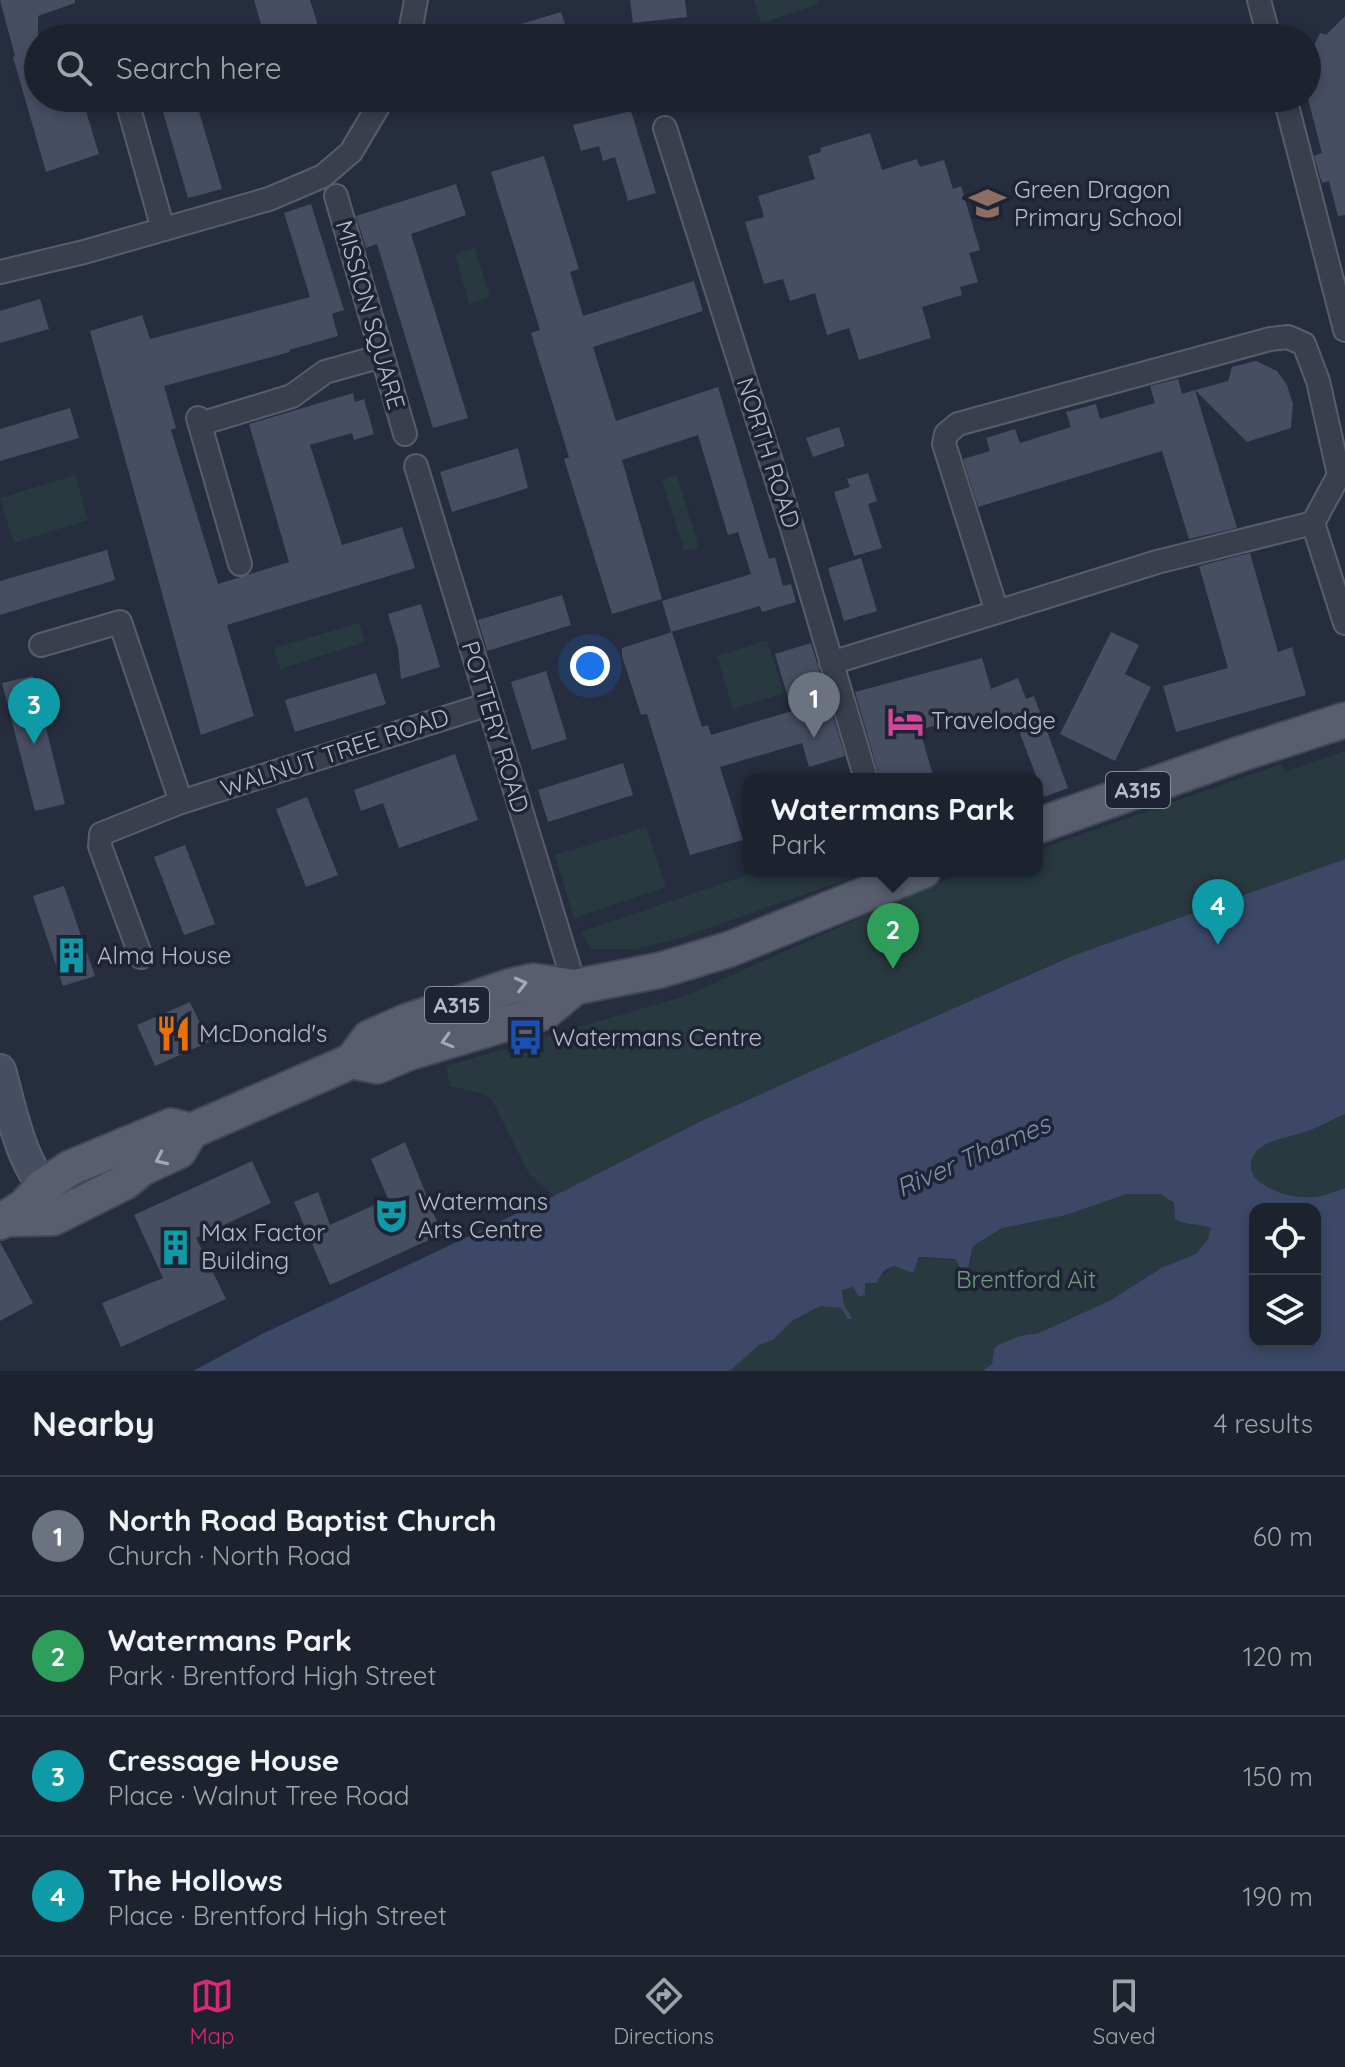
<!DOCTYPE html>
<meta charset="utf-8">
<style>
body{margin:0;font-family:Quicksand,sans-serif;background:#292f3a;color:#f1f3f6}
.controls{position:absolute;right:24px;bottom:24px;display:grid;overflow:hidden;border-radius:16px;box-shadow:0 4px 12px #0003}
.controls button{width:72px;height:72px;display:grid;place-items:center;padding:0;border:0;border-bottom:2px solid #3a3f4a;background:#1c222e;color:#f1f3f6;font:40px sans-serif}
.you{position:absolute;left:590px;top:666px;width:28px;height:28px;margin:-20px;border:6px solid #fff;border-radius:50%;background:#1a73e8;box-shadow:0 0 0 12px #1a73e833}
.badge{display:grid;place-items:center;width:52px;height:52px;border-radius:50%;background:#db2777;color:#fff;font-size:26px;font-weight:700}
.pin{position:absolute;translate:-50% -66px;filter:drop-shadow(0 2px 4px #0008)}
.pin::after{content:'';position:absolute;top:42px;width:28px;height:24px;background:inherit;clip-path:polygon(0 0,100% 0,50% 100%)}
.popup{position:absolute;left:743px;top:773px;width:300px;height:104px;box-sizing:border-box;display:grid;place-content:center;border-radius:16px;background:#1c222e;filter:drop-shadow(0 2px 6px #0005);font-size:26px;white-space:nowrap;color:#a0a4aa}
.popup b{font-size:30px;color:#f1f3f6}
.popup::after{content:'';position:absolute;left:50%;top:100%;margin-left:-16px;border:16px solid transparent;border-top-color:#1c222e}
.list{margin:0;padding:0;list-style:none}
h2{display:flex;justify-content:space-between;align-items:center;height:104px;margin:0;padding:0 32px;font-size:34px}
h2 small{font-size:26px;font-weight:400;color:#a0a4aa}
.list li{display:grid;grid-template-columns:52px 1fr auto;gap:24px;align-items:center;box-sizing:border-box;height:120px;padding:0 32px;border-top:2px solid #3a3f4a}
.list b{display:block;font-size:30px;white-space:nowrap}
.list p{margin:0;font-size:26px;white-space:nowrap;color:#a0a4aa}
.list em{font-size:26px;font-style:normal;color:#a0a4aa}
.icon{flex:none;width:44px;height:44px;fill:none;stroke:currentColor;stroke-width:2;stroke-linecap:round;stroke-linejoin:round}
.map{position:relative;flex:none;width:1345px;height:1371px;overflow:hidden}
.search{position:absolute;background:#1c222e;box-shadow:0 4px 12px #0003;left:24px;right:24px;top:24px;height:88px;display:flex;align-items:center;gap:20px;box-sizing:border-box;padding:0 28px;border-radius:44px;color:#a0a4aa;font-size:30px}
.sheet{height:584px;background:#1c222e}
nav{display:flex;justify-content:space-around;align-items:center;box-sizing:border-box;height:112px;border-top:2px solid #3a3f4a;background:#1c222e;font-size:22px;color:#a0a4aa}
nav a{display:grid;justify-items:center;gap:4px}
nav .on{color:#db2777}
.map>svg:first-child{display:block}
</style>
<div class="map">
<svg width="1345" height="1371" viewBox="0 0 1345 1371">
<rect width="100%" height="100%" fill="#262d3e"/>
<!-- green -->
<path fill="#28393f" d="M754,0H818L819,4L761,23Z
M475,248L490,297L469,304L455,254Z
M75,475L88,520L14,543L0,498Z
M677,475L698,545L694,551L684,550L662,480Z
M359,623L365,642L280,669L274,648Z
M767,640L784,693L733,709L717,656Z
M1345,751V859L1059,961L699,1122L554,1196L530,1176L492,1100L483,1094L450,1086L446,1066L685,996L947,879L972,871H1037V850L1281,764L1286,771Z
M646,827L666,887L574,918L555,855Z
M759,871H863L859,875L686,936L637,949H592L580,932Z
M1345,1114V1188C1335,1191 1325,1196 1315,1197C1295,1200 1237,1186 1254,1155C1264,1138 1295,1137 1311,1130C1323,1125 1334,1119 1345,1114Z
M1127,1194C1164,1194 1167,1185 1180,1223L1202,1224L1211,1228L1208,1239L1196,1254L1161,1268L1111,1300L1039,1333L1020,1336L994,1349L992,1364L982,1371H730L759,1345L773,1340L792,1321L820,1305L841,1308L848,1319L852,1318L844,1305L842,1289L853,1287L859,1297L865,1295V1283H876C898,1252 937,1256 971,1263L973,1246L1002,1228L1066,1215Z"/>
<!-- water -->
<path fill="#3c4866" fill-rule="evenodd" d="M1345,859V1114C1334,1119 1323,1125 1311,1130C1295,1137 1264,1138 1254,1155C1237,1186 1295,1200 1315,1197C1325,1196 1335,1191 1345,1188V1371H982L992,1364L994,1349L998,1345L1020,1336L1039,1333L1111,1300L1161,1268L1196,1254L1208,1239L1211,1228C1200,1223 1185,1226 1175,1219L1174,1203L1161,1194H1127L1066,1215L1002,1228L973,1246L968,1269H961L955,1259L919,1257L913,1273L894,1266L885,1270L876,1283H865V1295L859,1297L853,1287L842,1290L844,1305L853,1319H848L841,1308L820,1306L792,1321L773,1340L759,1345L730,1371H193L262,1334L554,1196L699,1122L823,1066L1072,956ZM1255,1209H1315V1341H1255Z"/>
<!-- building -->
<path fill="#474e62" d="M0,0H75V3L38,16V98H82L99,154L46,172L13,57L15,56Z
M254,0H310L322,38H265Z
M630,0H685L687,17L633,23Z
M561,12L569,38H491V33Z
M1345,16V215L1338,216L1329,181L1322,183L1314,156L1322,153L1308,99L1317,62L1308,59L1320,33L1326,35Z
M159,98H195L222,189L188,198Z
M631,111L656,193L628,201L615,157L603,161L599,146L581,151L573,125Z
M870,133L882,170L917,159L920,167L944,160L953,189L961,186L980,250L969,253L978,282L960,287L962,295L922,307L931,338L859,360L849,328L827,335L815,293L790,301L783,279L764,284L745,222L764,217L758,196L815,179L808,156L821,152L820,148Z
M544,156L579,269L570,272L583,316L694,281L703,311L593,347L616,421L718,387L769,559L775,557L783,586L791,584L796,602L762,612L760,606L671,632L662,601L751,574L738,532L728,535L698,435L622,460L662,599L612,614L564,459L569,457L531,333L540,330L491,172Z
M456,184L466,215L411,234L468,418L433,428L377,244L366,248L356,216Z
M311,204L344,310L332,314L338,336L289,350L290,352L164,386L176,428L171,430L218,584L289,562L249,424L353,393L355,402L364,399L374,434L354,440L352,433L310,445L342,545L402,527L415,568L227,625L254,716L201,735L90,331L142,315L150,339L310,297L284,213Z
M40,299L49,329L0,343V311Z
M1256,361L1277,371L1287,385L1293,404L1291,428L1247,442L1195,390L1228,381L1232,367Z
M1178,379L1182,394L1195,390L1237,528L1189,539L1162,451L978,507L963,459L990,451L986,438L1015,429L1020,443L1071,427L1066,412L1096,404L1100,419L1155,403L1150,386Z
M70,408L79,438L0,461V429Z
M839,427L845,446L813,457L806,438Z
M518,448L528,488L452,512L440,472Z
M868,473L877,501L868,504L882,548L854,556L834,492L850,487L847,479Z
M107,550L115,580L0,615V581Z
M1250,553L1278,652L1292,647L1306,695L1176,732L1163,686L1228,668L1199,566Z
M861,558L877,611L844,621L828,568Z
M562,595L571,625L487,651L478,620Z
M421,604L440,667L401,679L398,648L388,614Z
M672,632L702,727L708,725L711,735L792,711L775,654L811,643L845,756L809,767L802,743L720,767L743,840L690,855L647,714L641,715L622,656V648Z
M1111,632L1139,645L1125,674L1151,687L1115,761L1060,734Z
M982,658L991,689L1018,678L1026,699L1034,696L1068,788L1044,797L1012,712L976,725L971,715L920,730L934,779H880L855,692Z
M546,671L567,739L532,750L511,682Z
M376,673L386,704L295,732L285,700Z
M33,676L65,804L35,811L2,683Z
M455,754L478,820L399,848L383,803L361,811L354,790Z
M623,763L633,795L548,822L538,790Z
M307,797L338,875L306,887L276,809Z
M185,845L215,924L184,935L154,857Z
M64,886L95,976L63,986L33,896Z
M190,1002L209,1042L155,1066L137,1025Z
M405,1142L442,1234L330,1285L294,1202L318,1192L330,1225L388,1199L371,1159Z
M252,1161L271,1203L196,1238L226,1299L121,1347L102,1303L163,1278L134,1215Z
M0,1242L33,1303L0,1321Z"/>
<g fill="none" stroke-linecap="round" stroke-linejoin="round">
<defs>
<path id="street" d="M1259,0L1269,38
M182,38L185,37
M409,38L416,0
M126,98L163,229
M1285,98L1345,330
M665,128L792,528L866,779
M336,196L405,434
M0,272L84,252L269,199L323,176L351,152L383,98
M198,418L240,564
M200,424L292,396L325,372L382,356
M416,466L575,987
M1313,523L1345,623
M41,645L120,622L181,802
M831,663L997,612L944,444L946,434L958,424L1270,339L1288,337L1304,344L1318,381L1339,475L1313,523L1157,562L997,612
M141,957L100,846L101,834L181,802L489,704"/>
<path id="secondary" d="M0,1070C11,1108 23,1181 60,1198"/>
<path id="primary" d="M1037,826L1240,754L1345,720
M352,1061L377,1066L408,1053L545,1012L575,987
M8,1219L53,1218L125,1182L142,1168L179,1151L191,1131L352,1061L369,1038L405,1022L511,986L533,981L575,987L661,970L730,949L923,871
M0,1222L25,1206L42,1187L70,1168L171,1126L191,1131"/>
</defs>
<!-- street casing -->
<use href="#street" stroke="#585d6c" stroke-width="26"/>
<!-- secondary casing -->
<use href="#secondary" stroke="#585d6c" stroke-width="34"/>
<!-- primary casing -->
<use href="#primary" stroke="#434857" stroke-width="38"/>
<!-- street -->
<use href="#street" stroke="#3a3f4e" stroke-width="22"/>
<!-- secondary -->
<use href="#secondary" stroke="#484e61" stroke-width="30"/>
<!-- primary -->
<use href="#primary" stroke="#585e6e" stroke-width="34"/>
</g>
<!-- one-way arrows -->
<defs><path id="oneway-chevron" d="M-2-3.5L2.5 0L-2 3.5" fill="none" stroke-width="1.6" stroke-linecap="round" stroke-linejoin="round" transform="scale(2)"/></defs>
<g stroke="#a3a8b7">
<use href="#oneway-chevron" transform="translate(521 984) rotate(-14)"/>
<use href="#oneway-chevron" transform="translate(447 1041) rotate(164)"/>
<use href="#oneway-chevron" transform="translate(161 1159) rotate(155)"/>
</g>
<!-- icons -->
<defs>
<symbol id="school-bare" viewBox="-9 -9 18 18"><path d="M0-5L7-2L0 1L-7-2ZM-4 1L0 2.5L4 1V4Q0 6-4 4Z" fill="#8d6e63" stroke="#1e2433" stroke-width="2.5" paint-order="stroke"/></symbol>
<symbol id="hotel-bare" viewBox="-9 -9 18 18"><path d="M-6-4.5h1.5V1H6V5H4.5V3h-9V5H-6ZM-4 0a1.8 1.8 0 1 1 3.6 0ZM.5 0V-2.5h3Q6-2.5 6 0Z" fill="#d1479c" stroke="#1e2433" stroke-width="2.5" paint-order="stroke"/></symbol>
<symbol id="building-bare" viewBox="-9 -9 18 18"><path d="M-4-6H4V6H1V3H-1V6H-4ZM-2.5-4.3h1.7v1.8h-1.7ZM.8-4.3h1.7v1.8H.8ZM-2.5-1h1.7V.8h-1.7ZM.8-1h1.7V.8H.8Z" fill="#0f9aa8" stroke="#1e2433" stroke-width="2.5" paint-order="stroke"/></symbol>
<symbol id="restaurant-bare" viewBox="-9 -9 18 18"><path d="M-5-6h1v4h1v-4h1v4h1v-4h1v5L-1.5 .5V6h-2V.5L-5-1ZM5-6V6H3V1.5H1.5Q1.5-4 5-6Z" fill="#e8710a" stroke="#1e2433" stroke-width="2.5" paint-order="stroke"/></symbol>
<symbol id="bus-bare" viewBox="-9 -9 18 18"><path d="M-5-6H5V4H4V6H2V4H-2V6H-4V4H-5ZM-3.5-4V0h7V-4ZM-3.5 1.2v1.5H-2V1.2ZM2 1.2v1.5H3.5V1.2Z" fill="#1a4fb4" stroke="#1e2433" stroke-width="2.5" paint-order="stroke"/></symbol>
<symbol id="theatre-bare" viewBox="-9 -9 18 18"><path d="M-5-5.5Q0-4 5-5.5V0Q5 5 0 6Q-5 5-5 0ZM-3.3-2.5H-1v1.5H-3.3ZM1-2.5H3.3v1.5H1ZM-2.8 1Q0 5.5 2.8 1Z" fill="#0f9aa8" stroke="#1e2433" stroke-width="2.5" paint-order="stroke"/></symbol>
</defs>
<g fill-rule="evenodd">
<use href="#school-bare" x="962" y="178" width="51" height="51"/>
<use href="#hotel-bare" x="880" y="696" width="51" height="51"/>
<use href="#building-bare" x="46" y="930" width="51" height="51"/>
<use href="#restaurant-bare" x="148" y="1008" width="51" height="51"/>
<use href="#bus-bare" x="500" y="1012" width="51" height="51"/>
<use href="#theatre-bare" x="366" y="1190" width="51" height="51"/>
<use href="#building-bare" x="150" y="1222" width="51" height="51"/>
</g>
<g text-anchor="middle" stroke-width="7" stroke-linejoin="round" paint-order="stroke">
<!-- shield labels -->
<g fill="#1e2433" stroke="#888d9c" stroke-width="2">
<rect x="1106" y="772" width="64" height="36" rx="6"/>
<rect x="425" y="987" width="64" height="36" rx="6"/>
</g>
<g font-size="22" font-weight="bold" fill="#b6bac9">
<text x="1138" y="798">A315</text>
<text x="457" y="1013">A315</text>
</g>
<!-- poi labels -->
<g font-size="24" fill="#b6bac9" stroke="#1e2433" text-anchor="start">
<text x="1014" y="198">Green Dragon<tspan x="1014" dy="28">Primary School</tspan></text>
<text x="931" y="729">Travelodge</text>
<text x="97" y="964">Alma House</text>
<text x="199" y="1042">McDonald's</text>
<text x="552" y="1046">Watermans Centre</text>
<text x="418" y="1210">Watermans<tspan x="418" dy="28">Arts Centre</tspan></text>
<text x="201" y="1241">Max Factor<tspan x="201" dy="28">Building</tspan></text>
</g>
<!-- street labels -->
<g font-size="24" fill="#b6bac9" stroke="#1e2433">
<text transform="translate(370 315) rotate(74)" y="8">MISSION SQUARE</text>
<text transform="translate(768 453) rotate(72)" y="8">NORTH ROAD</text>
<text transform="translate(495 727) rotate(73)" y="8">POTTERY ROAD</text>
<text transform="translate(335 753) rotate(-18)" y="8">WALNUT TREE ROAD</text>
</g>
<!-- park labels -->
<g font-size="24" fill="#6e997e" stroke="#1e2433">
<text x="1026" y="1288">Brentford Ait</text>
</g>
<!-- water labels -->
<g font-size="26" font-style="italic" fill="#7e8daf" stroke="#1e2433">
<text transform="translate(973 1156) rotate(-24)" y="9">River Thames</text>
</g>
</g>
</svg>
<div class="controls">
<button><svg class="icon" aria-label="locate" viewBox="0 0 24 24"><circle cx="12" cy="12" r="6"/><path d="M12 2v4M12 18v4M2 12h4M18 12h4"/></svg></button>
<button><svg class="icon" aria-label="layers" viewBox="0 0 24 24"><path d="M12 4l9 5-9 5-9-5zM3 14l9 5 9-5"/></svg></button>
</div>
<div class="you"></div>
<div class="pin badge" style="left:814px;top:738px;background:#6b7280">1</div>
<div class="pin badge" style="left:893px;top:969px;background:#2e9e5b">2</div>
<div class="popup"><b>Watermans Park</b>Park</div>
<div class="pin badge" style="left:34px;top:744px;background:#0f9aa8">3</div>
<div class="pin badge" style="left:1218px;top:945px;background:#0f9aa8">4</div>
<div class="search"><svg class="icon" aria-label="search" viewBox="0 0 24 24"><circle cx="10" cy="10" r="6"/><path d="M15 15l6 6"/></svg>Search here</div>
</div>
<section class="sheet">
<h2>Nearby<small>4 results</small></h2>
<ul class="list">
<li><span class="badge" style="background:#6b7280">1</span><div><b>North Road Baptist Church</b><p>Church · North Road</p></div><em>60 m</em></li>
<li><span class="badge" style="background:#2e9e5b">2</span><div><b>Watermans Park</b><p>Park · Brentford High Street</p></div><em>120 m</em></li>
<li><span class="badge" style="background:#0f9aa8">3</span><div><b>Cressage House</b><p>Place · Walnut Tree Road</p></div><em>150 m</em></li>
<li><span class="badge" style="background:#0f9aa8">4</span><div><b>The Hollows</b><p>Place · Brentford High Street</p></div><em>190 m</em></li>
</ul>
</section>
<nav>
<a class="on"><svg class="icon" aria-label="map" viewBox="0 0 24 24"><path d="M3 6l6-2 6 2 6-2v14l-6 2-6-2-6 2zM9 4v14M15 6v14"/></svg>Map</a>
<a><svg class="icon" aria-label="directions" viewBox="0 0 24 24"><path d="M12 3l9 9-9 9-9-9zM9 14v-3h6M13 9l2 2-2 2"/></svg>Directions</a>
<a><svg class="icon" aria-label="saved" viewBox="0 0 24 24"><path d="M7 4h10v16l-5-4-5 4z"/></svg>Saved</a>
</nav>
